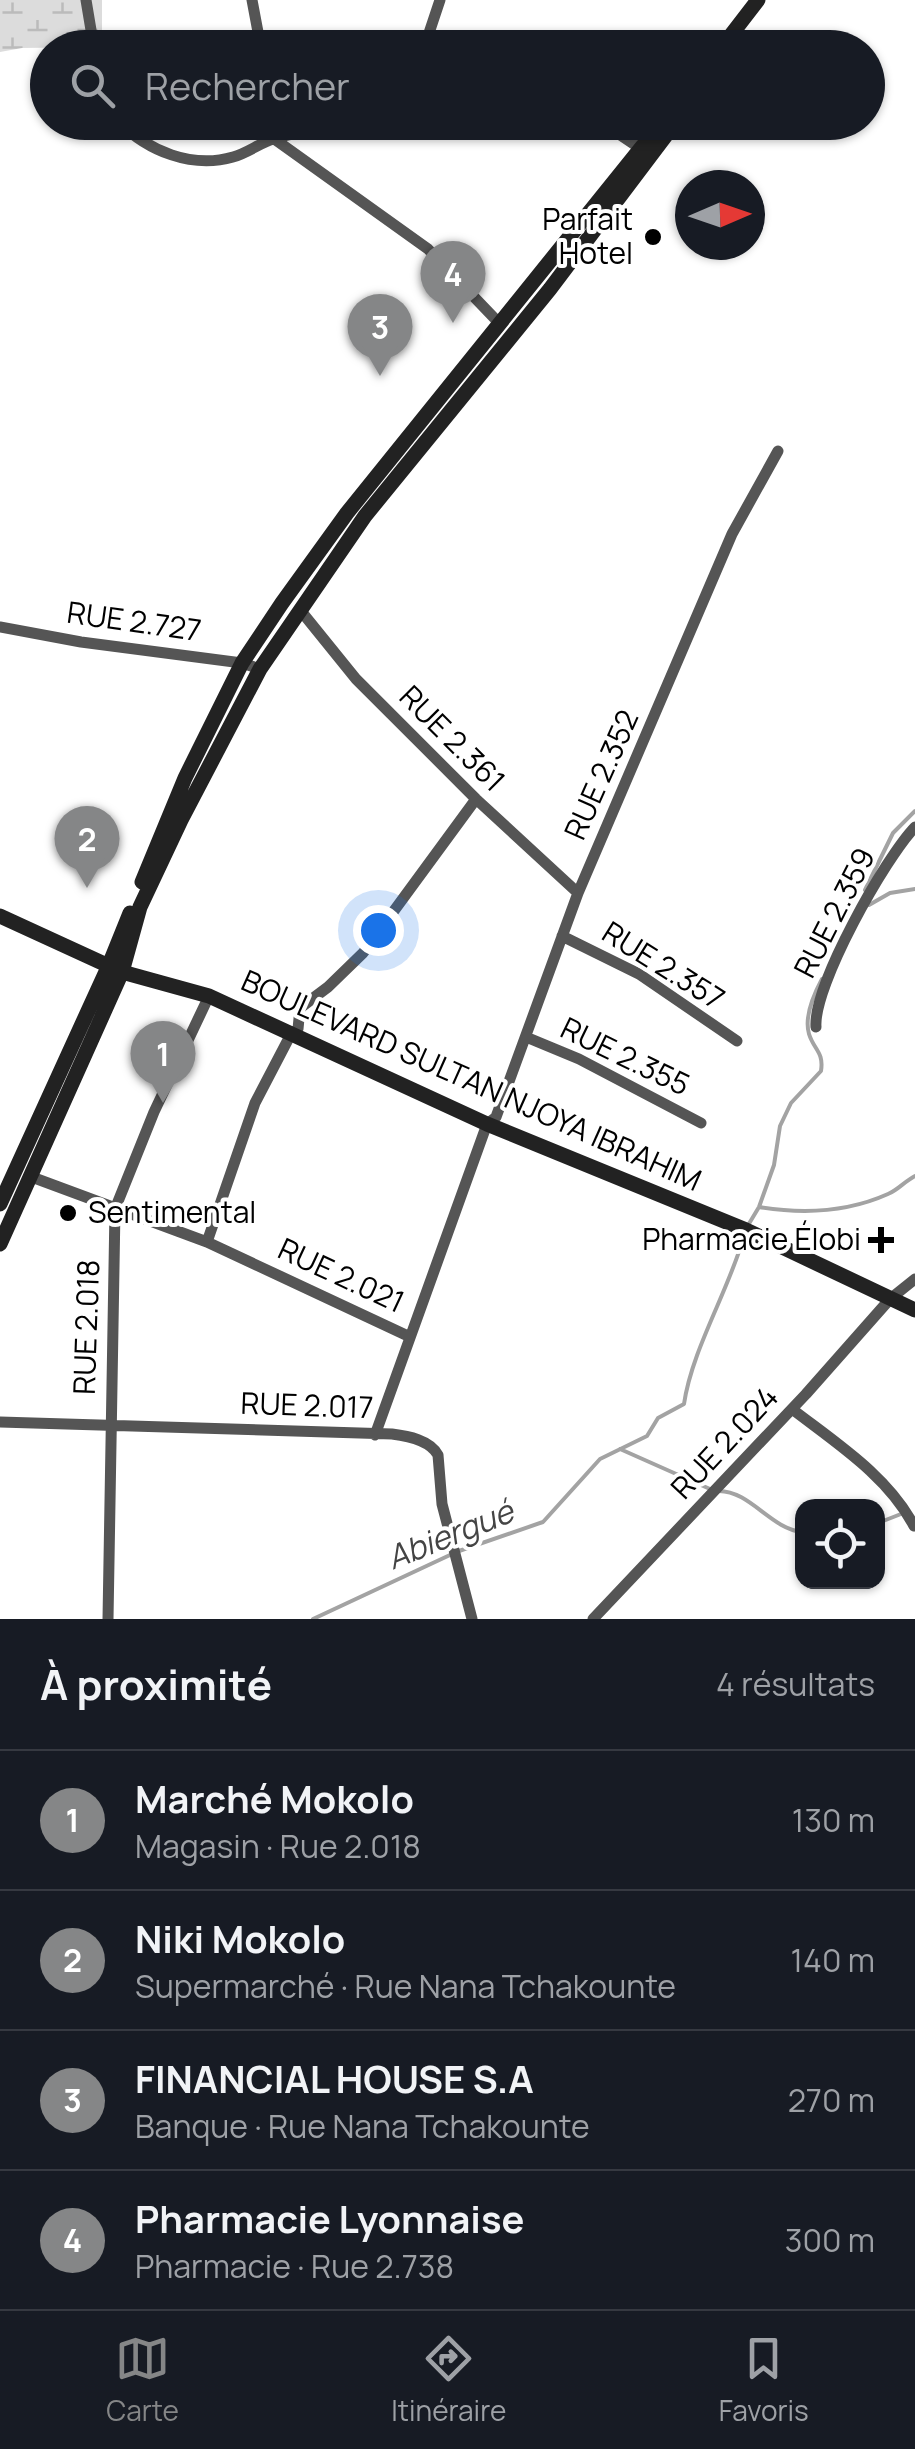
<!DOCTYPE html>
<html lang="fr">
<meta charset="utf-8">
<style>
body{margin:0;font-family:Manrope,sans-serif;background:#242831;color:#f1f3f6}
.controls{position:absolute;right:30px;bottom:30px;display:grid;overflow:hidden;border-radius:20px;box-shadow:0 2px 8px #0004}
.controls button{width:90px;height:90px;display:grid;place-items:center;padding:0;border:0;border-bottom:2px solid #363941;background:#171b24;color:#f1f3f6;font:50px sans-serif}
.compass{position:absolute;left:675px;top:170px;width:90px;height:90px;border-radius:50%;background:#171b24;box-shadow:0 2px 8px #0004;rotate:88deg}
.you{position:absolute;left:378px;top:930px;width:35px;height:35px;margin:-25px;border:8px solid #fff;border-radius:50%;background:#1a73e8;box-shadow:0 0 0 15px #1a73e833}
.badge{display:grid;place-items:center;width:65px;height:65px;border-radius:50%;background:#858687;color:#fff;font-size:32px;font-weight:700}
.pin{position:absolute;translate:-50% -82px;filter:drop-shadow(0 2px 5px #0008)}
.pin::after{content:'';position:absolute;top:52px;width:35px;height:30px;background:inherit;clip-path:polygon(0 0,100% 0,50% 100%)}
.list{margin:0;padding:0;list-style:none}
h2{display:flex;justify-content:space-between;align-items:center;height:130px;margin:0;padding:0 40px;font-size:42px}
h2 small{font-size:32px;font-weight:400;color:#9ea1a6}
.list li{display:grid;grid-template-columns:65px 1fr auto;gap:30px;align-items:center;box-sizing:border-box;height:140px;padding:0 40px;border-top:2px solid #363941}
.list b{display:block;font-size:38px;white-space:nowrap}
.list p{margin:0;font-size:32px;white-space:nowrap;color:#9ea1a6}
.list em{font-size:32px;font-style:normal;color:#9ea1a6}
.icon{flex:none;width:55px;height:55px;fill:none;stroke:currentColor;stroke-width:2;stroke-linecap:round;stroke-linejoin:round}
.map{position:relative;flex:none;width:915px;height:1619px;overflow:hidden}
.search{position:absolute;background:#171b24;box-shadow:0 2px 8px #0004;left:30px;right:30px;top:30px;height:110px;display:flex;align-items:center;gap:25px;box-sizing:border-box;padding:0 35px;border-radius:55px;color:#9ea1a6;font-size:38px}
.sheet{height:690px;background:#171b24}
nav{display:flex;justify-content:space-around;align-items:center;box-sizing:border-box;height:140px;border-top:2px solid #363941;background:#171b24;font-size:28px;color:#9ea1a6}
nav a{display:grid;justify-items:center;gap:5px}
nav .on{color:#858687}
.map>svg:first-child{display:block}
</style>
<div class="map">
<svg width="915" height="1619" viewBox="0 0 915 1619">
<defs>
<pattern id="wetland-marsh" width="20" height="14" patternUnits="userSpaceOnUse" patternTransform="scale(2.5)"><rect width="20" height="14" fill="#dcdcdc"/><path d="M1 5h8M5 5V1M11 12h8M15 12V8" fill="none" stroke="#bbb"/></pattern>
</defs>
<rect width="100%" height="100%" fill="#fff"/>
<!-- wetland -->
<path fill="url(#wetland-marsh)" d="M0,0H102V47L22,48L0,52Z"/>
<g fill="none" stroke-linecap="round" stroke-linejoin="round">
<!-- stream -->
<path stroke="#a3a3a3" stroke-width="4" d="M865,890L893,833L915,811
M869,905L890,893L915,889
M759,1207C802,1214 848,1212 888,1194C898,1190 905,1181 915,1176
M747,1227L759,1207L774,1165L780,1126L791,1103L821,1071C824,1052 814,1050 809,1034C804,1017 814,994 822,979
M620,1449L710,1489
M719,1491C750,1491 771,1529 802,1532
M878,1523L901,1514
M459,1551L543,1522L600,1459L647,1436L658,1418L684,1404C692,1349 729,1290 744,1236
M313,1619L450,1555"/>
<!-- street -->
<path stroke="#555" stroke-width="11" d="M86,0L94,48
M252,0L261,48
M436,48L426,42L440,0
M119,122C148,151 192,169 233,157C248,153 261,142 276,138C308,129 344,127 377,122
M271,122L273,138L428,249L499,323
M601,122L644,151
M301,611L356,679L476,799L578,893
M0,627L81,642L242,663L260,669
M562,936L639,974L737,1041
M816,1027C813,986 885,858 915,827
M526,1037L579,1059L701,1123
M29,1176L207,1242L408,1336
M207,1242L255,1103L291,1034L298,1029L300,1008L328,987L363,953L476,799
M792,1409C836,1443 888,1476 914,1526
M0,1422L392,1434C408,1436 430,1440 438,1455L442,1504L472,1619
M375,1435L487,1124L496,1117L578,893L732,534L778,451
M108,1619L115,1209L154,1112L209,996
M593,1619L806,1394L890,1299L915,1279"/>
<!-- secondary -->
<path stroke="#222" stroke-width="15" d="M721,48L758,0
M142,882L185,778L242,663L282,603L347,513L662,122
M0,916L122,972L209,996L487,1124L746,1230L915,1310
M0,1204L109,965L130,913
M0,1244L122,972L140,907L181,820L260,669L365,516L550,289L676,122"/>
</g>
<!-- markers -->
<g fill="#000" stroke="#fff" stroke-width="4">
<circle cx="653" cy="237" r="10"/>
<circle cx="68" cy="1213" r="10"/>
<path d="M876 1225h10v10h10v10h-10v10h-10v-10h-10v-10h10z"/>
</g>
<g text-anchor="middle" stroke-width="8" stroke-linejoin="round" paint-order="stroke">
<!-- poi labels -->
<g font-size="30" fill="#000" stroke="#fff" text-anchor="end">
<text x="633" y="230">Parfait<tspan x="633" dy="34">Hotel</tspan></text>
<text x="88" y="1223" text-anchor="start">Sentimental</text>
<text x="861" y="1250">Pharmacie Élobi</text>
</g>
<!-- street labels -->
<g font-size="30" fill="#000" stroke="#fff">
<text transform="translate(134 622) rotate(8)" y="10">RUE 2.727</text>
<text transform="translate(452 739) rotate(45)" y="10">RUE 2.361</text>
<text transform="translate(602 775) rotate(-66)" y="10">RUE 2.352</text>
<text transform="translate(835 913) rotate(-63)" y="10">RUE 2.359</text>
<text transform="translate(663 966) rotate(32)" y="10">RUE 2.357</text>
<text transform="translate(625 1057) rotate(26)" y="10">RUE 2.355</text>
<text transform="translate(471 1081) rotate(24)" y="10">BOULEVARD SULTAN NJOYA IBRAHIM</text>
<text transform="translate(341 1276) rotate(25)" y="10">RUE 2.021</text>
<text transform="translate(87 1327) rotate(-88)" y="10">RUE 2.018</text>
<text transform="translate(307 1406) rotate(2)" y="10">RUE 2.017</text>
<text transform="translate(725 1443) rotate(-47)" y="10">RUE 2.024</text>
</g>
<!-- water labels -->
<g font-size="32" font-style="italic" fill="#444" stroke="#fff">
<text transform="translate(450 1535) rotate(-22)" y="11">Abiergué</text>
</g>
</g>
</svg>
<div class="controls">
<button><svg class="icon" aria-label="locate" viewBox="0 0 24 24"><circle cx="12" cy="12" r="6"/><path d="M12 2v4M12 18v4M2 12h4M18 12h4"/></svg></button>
</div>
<svg class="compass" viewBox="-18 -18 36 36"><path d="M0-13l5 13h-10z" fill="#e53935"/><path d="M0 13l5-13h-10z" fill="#9ea1a6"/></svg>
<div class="you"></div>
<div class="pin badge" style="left:163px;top:1103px">1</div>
<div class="pin badge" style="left:87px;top:888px">2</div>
<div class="pin badge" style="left:380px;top:376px">3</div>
<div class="pin badge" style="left:453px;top:323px">4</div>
<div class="search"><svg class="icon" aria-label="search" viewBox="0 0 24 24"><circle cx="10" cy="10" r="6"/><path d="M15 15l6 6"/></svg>Rechercher</div>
</div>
<section class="sheet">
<h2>À proximité<small>4 résultats</small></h2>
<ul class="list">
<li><span class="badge">1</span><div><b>Marché Mokolo</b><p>Magasin · Rue 2.018</p></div><em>130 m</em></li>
<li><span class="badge">2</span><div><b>Niki Mokolo</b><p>Supermarché · Rue Nana Tchakounte</p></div><em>140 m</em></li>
<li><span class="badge">3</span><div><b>FINANCIAL HOUSE S.A</b><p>Banque · Rue Nana Tchakounte</p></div><em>270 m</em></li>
<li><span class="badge">4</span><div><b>Pharmacie Lyonnaise</b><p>Pharmacie · Rue 2.738</p></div><em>300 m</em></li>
</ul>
</section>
<nav>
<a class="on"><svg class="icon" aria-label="map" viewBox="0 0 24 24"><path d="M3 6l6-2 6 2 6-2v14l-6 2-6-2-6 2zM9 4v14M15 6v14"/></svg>Carte</a>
<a><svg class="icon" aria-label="directions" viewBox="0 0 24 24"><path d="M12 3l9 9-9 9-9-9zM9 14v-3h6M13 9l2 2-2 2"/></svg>Itinéraire</a>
<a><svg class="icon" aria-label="saved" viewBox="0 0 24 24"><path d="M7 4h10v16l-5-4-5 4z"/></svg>Favoris</a>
</nav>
